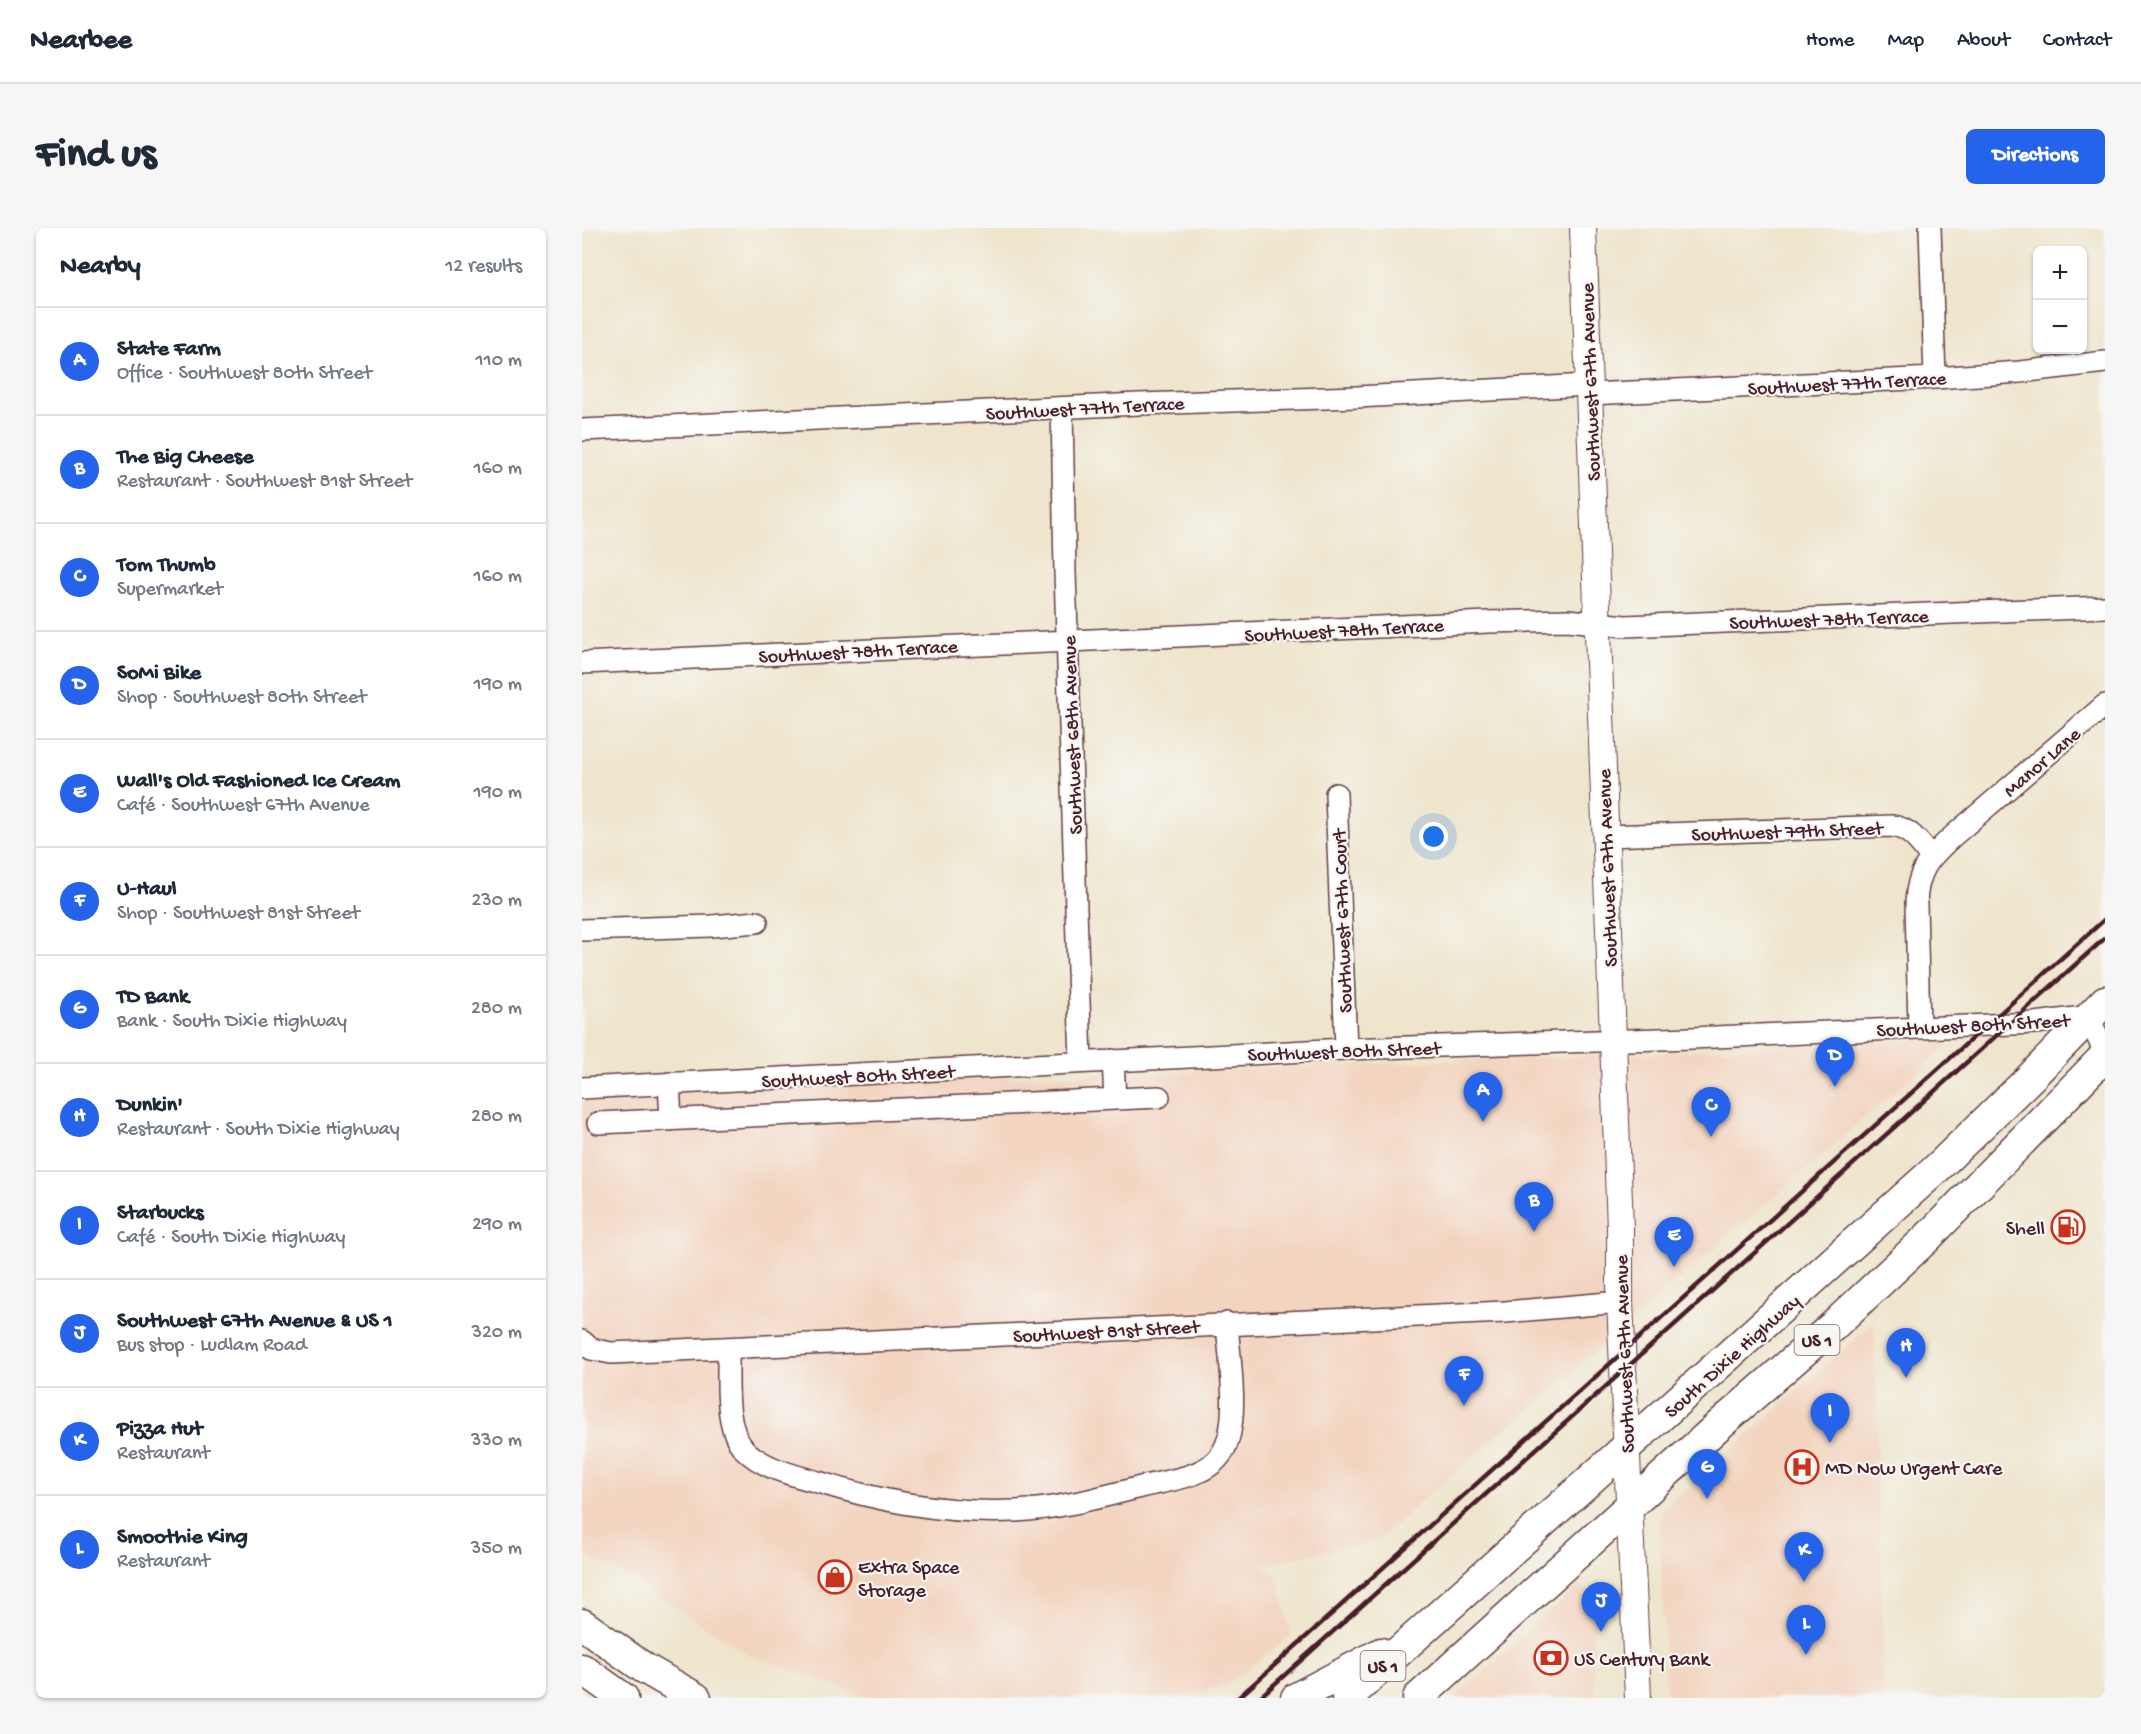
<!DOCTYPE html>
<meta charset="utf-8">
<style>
body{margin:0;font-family:"Gochi Hand",sans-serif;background:#f6f6f7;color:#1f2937}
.controls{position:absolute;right:18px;top:18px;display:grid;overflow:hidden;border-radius:9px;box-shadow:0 2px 4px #0004}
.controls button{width:54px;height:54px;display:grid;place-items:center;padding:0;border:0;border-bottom:2px solid #e0e1e3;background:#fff;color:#1f2937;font:30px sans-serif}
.you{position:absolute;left:852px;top:609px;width:21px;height:21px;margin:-15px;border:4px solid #fff;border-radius:50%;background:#1a73e8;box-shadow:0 0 0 9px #1a73e833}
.badge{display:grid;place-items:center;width:39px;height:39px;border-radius:50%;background:#2563eb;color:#fff;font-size:20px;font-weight:700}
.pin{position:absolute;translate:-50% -50px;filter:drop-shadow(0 2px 3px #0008)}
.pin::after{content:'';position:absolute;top:32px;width:21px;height:18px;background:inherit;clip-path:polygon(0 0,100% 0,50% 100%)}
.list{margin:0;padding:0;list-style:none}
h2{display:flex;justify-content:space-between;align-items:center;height:78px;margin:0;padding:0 24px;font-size:26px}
h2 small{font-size:20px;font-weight:400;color:#747a83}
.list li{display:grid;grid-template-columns:39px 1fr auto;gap:18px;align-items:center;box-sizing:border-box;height:108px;padding:0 24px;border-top:2px solid #e0e1e3}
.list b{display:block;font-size:22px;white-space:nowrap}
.list p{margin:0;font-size:20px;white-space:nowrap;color:#747a83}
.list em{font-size:20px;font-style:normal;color:#747a83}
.map{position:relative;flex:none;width:1523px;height:1470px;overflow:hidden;border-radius:9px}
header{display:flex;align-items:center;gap:36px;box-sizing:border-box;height:84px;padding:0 30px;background:#fff;border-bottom:2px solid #e0e1e3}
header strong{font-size:28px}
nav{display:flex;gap:33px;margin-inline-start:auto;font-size:21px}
.intro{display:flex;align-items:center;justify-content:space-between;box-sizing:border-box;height:144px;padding:0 36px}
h1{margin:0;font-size:42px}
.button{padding:15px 27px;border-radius:9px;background:#2563eb;color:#fff;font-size:21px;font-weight:700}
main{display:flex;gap:36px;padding:0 36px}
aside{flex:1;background:#fff;border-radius:9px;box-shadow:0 2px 4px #0004}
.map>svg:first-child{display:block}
</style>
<header>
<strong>Nearbee</strong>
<nav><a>Home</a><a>Map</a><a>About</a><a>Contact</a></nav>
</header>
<div class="intro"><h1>Find us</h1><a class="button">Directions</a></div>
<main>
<aside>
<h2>Nearby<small>12 results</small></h2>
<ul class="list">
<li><span class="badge">A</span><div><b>State Farm</b><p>Office · Southwest 80th Street</p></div><em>110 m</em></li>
<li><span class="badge">B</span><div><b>The Big Cheese</b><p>Restaurant · Southwest 81st Street</p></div><em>160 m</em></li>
<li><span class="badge">C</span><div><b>Tom Thumb</b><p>Supermarket</p></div><em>160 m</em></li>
<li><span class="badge">D</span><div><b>SoMi Bike</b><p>Shop · Southwest 80th Street</p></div><em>190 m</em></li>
<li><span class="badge">E</span><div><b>Wall's Old Fashioned Ice Cream</b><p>Café · Southwest 67th Avenue</p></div><em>190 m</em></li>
<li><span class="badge">F</span><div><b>U-Haul</b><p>Shop · Southwest 81st Street</p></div><em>230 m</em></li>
<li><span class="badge">G</span><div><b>TD Bank</b><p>Bank · South Dixie Highway</p></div><em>280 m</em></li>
<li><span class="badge">H</span><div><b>Dunkin'</b><p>Restaurant · South Dixie Highway</p></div><em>280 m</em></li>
<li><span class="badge">I</span><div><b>Starbucks</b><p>Café · South Dixie Highway</p></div><em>290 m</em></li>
<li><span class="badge">J</span><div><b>Southwest 67th Avenue &amp; US 1</b><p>Bus stop · Ludlam Road</p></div><em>320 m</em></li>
<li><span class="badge">K</span><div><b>Pizza Hut</b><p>Restaurant</p></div><em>330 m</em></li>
<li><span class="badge">L</span><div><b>Smoothie King</b><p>Restaurant</p></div><em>350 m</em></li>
</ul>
</aside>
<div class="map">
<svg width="1523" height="1470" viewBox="0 0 1523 1470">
<rect width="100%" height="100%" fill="#f6f6f2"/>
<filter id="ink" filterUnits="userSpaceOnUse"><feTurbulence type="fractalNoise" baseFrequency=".0167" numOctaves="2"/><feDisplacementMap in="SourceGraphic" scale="12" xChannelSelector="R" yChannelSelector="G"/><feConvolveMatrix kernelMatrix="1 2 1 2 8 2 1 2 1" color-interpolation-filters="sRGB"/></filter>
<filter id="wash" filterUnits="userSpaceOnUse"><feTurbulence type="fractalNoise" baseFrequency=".008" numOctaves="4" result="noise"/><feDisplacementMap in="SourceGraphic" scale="24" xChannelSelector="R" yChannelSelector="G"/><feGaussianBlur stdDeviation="1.35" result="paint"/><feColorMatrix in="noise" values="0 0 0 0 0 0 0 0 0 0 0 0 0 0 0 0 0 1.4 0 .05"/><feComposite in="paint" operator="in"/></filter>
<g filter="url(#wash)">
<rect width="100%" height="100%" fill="#eee5cc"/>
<!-- built -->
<path fill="#f3d4bf" d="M1375,810L795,1312L679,1337L696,1348L709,1408L643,1458L596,1470H288L166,1426L38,1344L0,1327V866L1049,826Z
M1292,1094L1302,1470H1084L1078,1291L1080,1283Z
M995,1359L1006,1362L1011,1370L1013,1470H873Z"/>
</g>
<g filter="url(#ink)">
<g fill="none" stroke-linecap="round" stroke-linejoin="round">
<defs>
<path id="minor" d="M1348,0L1353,150
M1007,166L1353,150L1438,144L1523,134
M480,180L483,344L499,834
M0,202L557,176L775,169L1006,157
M0,435L906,394L986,392L1043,398L1523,379
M754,566L764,821
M1024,608L1310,598C1328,600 1338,615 1349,629
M0,702L130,698L175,694
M1507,789L1523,826
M1337,799L1334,676C1335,642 1347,630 1371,608L1523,477
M531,832L533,871
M87,855L89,892
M0,860L764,821L1110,810L1453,795L1510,788
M16,895L577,869
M0,1113L9,1121L29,1125L923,1084L1038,1074
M146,1120C147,1149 141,1198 162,1221C180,1240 211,1247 236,1254C300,1274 366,1286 433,1283C477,1281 520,1269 563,1258C588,1252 625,1249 640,1225C659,1197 647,1129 645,1095"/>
<path id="major" d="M1001,0L1038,1000V1074L1056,1470"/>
<path id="highway" d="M0,1396L62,1440L114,1470
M0,1441L41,1470
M714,1470L799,1425
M765,1470L1352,943L1446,852L1523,773
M836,1470L1135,1199L1251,1098L1345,1010L1523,828"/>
</defs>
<!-- minor casing -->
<use href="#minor" stroke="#633d43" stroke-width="24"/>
<!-- major casing -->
<use href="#major" stroke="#633d43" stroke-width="28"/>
<!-- highway casing -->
<use href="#highway" stroke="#633d43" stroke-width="33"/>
<!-- minor -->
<use href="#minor" stroke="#fff" stroke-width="21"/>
<!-- major -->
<use href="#major" stroke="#fff" stroke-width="26"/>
<!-- highway -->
<use href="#highway" stroke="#fff" stroke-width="30"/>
<!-- rail -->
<path stroke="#4a1f2b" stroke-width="4.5" d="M656,1470L1523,691
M677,1470L1523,710"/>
</g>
</g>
<!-- icons -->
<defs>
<symbol id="fuel-ring" viewBox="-11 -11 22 22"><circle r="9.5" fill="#f6f6f2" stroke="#c8321e" stroke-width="1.5"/><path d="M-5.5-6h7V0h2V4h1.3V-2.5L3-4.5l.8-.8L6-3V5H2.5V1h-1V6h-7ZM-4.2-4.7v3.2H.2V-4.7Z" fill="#c8321e"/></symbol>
<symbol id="hospital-ring" viewBox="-11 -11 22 22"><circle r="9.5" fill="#f6f6f2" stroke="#c8321e" stroke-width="1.5"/><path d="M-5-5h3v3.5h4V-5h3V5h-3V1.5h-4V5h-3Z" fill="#c8321e"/></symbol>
<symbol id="shop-ring" viewBox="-11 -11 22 22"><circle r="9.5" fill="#f6f6f2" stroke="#c8321e" stroke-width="1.5"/><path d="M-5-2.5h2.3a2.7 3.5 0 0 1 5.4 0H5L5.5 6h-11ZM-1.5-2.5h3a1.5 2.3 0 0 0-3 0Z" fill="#c8321e"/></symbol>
<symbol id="bank-ring" viewBox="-11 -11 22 22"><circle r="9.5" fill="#f6f6f2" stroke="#c8321e" stroke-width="1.5"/><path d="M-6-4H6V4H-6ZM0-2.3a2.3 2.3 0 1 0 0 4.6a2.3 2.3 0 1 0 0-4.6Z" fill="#c8321e"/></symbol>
</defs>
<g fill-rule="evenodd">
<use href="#fuel-ring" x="1467" y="980" width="38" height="38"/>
<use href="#hospital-ring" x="1201" y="1220" width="38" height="38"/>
<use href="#shop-ring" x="234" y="1330" width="38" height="38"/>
<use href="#bank-ring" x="950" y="1411" width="38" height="38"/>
</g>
<g text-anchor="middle" stroke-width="4.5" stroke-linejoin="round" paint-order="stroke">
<!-- shield labels -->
<g fill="#f6f6f2" stroke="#7e6067" stroke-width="1.5">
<rect x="1212.5" y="1097" width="45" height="30" rx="4.5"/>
<rect x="778.5" y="1423" width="45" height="30" rx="4.5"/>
</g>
<g font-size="18" font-weight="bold" fill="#4a1f2b">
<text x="1235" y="1118">US 1</text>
<text x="801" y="1444">US 1</text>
</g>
<!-- street labels -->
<g font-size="20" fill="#4a1f2b" stroke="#f6f6f2">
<text transform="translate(1007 154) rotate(-92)" y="7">Southwest 67th Avenue</text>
<text transform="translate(1265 154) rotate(-3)" y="7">Southwest 77th Terrace</text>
<text transform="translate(503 179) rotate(-3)" y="7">Southwest 77th Terrace</text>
<text transform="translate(1247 390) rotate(-2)" y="7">Southwest 78th Terrace</text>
<text transform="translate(762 401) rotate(-3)" y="7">Southwest 78th Terrace</text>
<text transform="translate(276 422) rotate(-3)" y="7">Southwest 78th Terrace</text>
<text transform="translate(489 507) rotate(-92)" y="7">Southwest 68th Avenue</text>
<text transform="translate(1459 533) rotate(-41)" y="7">Manor Lane</text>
<text transform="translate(1205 602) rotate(-2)" y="7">Southwest 79th Street</text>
<text transform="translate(1024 640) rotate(-92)" y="7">Southwest 67th Avenue</text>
<text transform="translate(759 693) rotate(-92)" y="7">Southwest 67th Court</text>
<text transform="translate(1391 796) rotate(-3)" y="7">Southwest 80th Street</text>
<text transform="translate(762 822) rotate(-2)" y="7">Southwest 80th Street</text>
<text transform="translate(276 847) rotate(-3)" y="7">Southwest 80th Street</text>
<text transform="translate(524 1102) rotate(-3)" y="7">Southwest 81st Street</text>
<text transform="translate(1041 1126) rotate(-92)" y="7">Southwest 67th Avenue</text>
<text transform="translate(1149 1127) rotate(-42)" y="7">South Dixie Highway</text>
</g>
<!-- poi labels -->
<g font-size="20" fill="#4a1f2b" stroke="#f6f6f2" text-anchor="start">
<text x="1463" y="1006" text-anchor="end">Shell</text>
<text x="1243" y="1246">MD Now Urgent Care</text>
<text x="276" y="1345">Extra Space<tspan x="276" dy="23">Storage</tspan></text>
<text x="992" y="1437">US Century Bank</text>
</g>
</g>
</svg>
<div class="controls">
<button>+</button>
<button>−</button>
</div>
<div class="you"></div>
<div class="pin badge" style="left:901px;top:894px">A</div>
<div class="pin badge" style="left:952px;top:1004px">B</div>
<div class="pin badge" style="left:1129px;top:909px">C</div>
<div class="pin badge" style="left:1253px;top:859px">D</div>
<div class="pin badge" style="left:1092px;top:1039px">E</div>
<div class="pin badge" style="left:882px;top:1178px">F</div>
<div class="pin badge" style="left:1125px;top:1271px">G</div>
<div class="pin badge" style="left:1324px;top:1150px">H</div>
<div class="pin badge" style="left:1248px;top:1215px">I</div>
<div class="pin badge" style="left:1019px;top:1404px">J</div>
<div class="pin badge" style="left:1222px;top:1354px">K</div>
<div class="pin badge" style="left:1224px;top:1427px">L</div>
</div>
</main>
